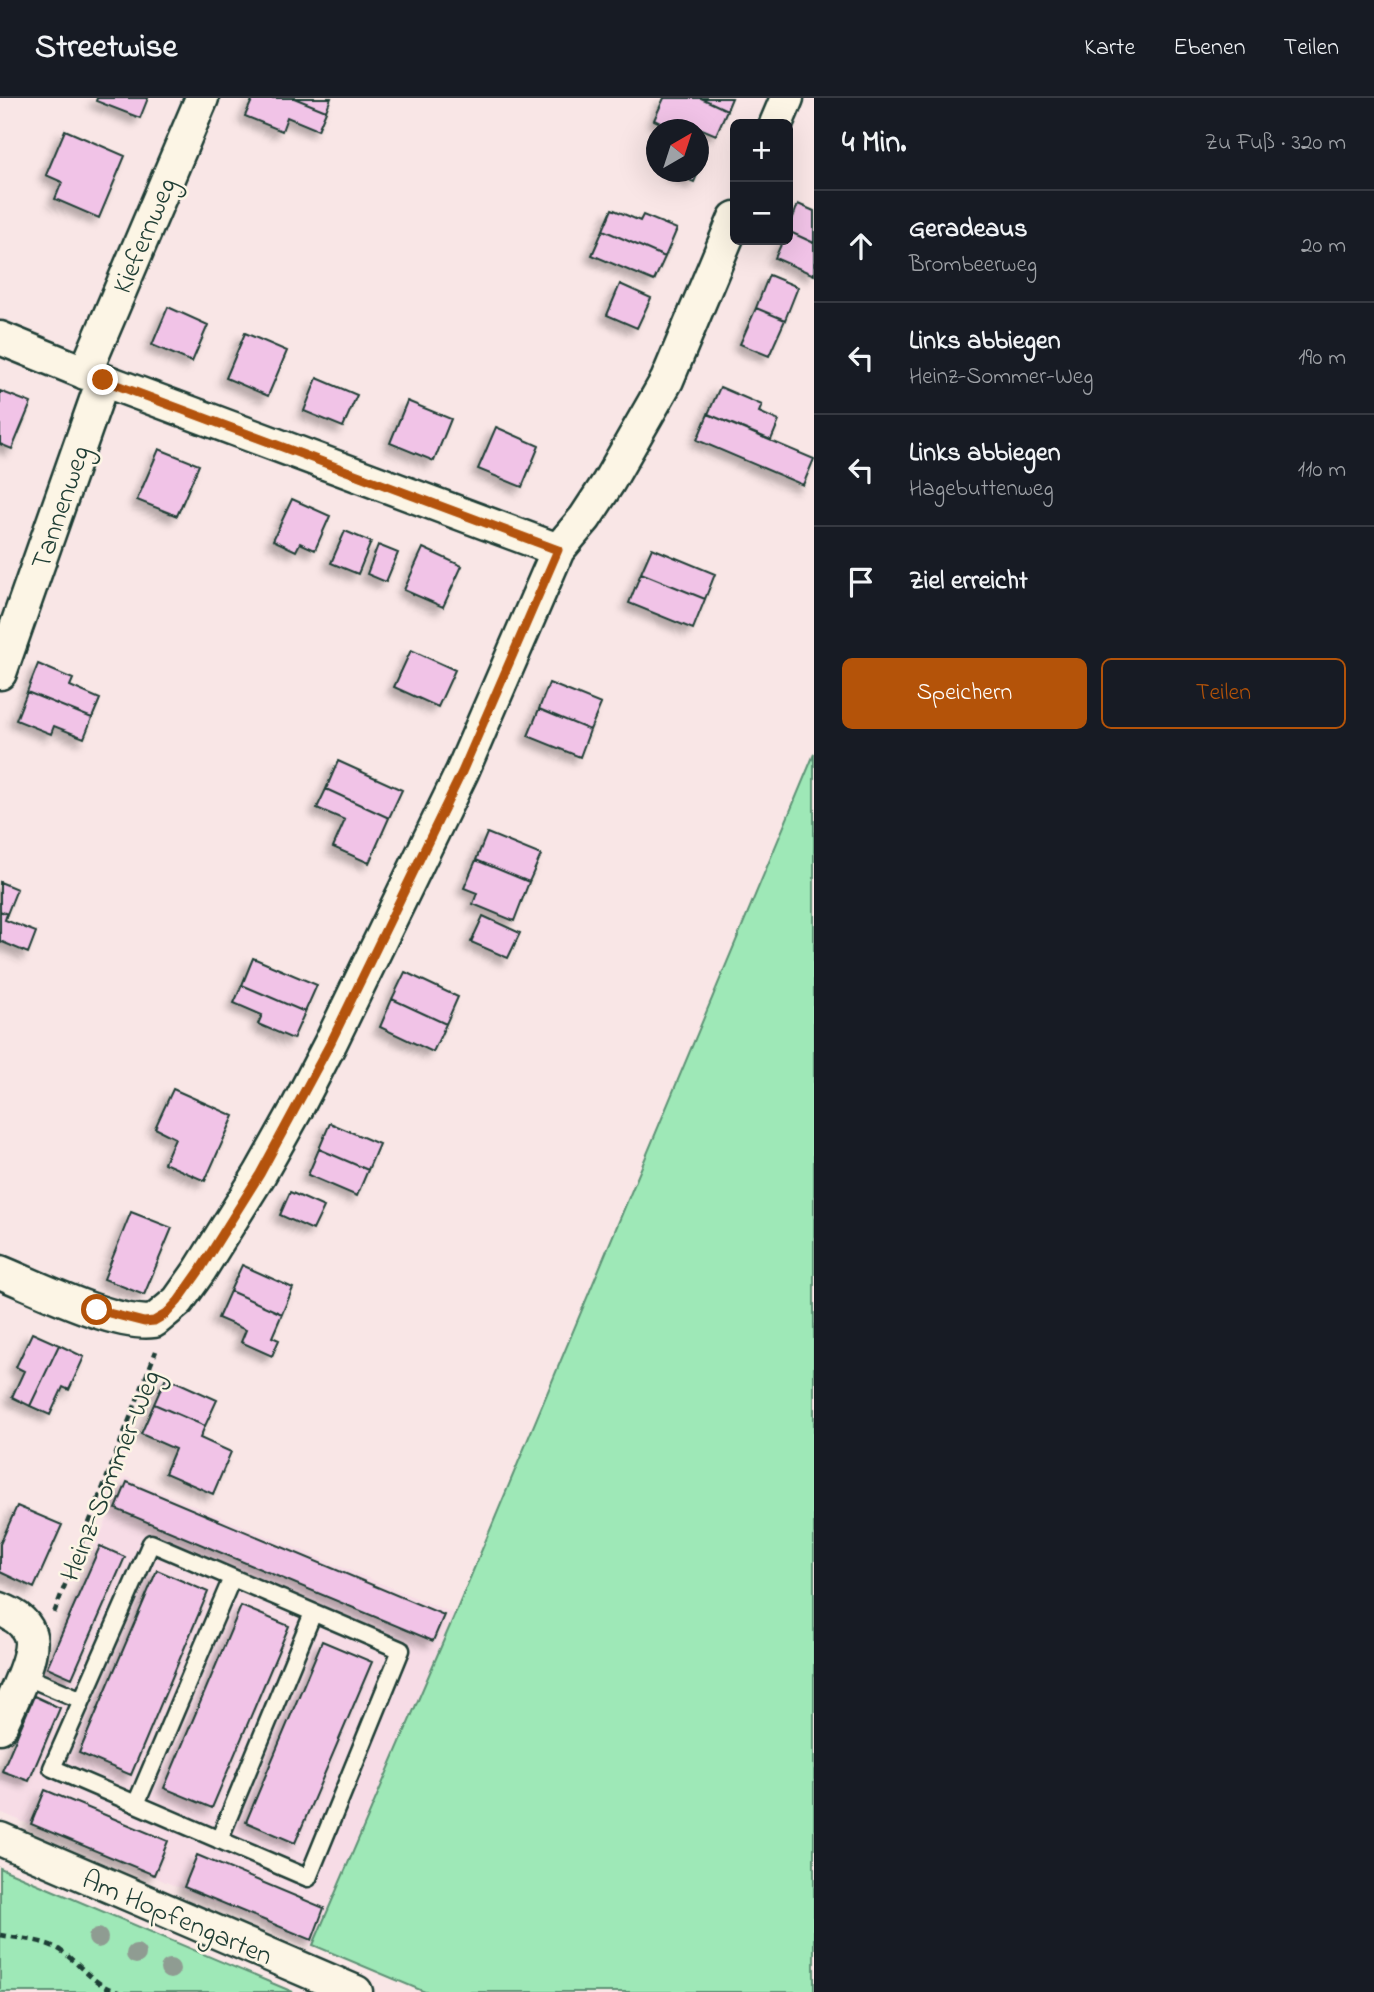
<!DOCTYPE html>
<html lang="de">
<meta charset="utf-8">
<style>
body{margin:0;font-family:"Indie Flower",sans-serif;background:#242831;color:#f1f3f6}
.controls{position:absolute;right:21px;top:21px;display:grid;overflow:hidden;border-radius:10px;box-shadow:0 7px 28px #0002}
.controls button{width:63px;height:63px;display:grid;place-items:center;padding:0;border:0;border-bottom:2px solid #363941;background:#171b24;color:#f1f3f6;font:35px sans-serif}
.compass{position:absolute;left:646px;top:21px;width:63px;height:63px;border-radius:50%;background:#171b24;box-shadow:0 7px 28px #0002;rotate:39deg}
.stop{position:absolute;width:21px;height:21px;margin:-16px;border:5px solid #b45309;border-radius:50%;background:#fff}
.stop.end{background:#b45309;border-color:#fff;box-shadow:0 2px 7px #0008}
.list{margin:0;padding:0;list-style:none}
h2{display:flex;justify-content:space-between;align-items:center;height:91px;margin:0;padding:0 28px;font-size:30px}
h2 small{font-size:23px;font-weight:400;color:#9ea1a6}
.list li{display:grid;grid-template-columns:46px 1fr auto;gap:21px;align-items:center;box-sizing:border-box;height:112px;padding:0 28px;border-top:2px solid #363941}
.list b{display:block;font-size:26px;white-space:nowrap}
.list p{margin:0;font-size:23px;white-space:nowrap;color:#9ea1a6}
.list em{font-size:23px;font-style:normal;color:#9ea1a6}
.actions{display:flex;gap:14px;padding:21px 28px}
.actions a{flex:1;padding:16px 0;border:2px solid #b45309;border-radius:10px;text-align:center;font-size:24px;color:#b45309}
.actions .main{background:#b45309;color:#fff}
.icon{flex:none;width:38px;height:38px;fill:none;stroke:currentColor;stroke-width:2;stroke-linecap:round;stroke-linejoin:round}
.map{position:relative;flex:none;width:814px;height:1894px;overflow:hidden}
header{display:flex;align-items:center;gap:42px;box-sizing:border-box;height:98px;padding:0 35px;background:#171b24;border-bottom:2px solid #363941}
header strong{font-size:33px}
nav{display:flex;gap:38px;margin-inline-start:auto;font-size:24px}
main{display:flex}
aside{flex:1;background:#171b24}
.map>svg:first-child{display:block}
</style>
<header>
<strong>Streetwise</strong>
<nav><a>Karte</a><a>Ebenen</a><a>Teilen</a></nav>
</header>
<main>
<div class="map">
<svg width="814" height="1894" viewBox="0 0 814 1894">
<defs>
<filter id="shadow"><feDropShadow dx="-6" dy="6" stdDeviation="3.5" flood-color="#0004"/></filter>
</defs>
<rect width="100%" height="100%" fill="#f9e6e6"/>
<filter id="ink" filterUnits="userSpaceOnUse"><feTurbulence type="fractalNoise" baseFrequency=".0143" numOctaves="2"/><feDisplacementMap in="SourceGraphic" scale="14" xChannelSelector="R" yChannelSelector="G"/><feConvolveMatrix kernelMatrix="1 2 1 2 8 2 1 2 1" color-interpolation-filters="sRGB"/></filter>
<g filter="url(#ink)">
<!-- built -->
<path fill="#f7dce6" d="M125,1379L455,1516L313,1846L0,1714V1675Z"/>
<!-- green -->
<path fill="#9ee8b7" stroke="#5e9276" stroke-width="2" d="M814,656V1894H425L313,1847L455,1516Z
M0,1770L293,1894H0Z"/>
<!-- building -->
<path fill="#f1c3e7" stroke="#1f3d34" stroke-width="2" filter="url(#shadow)" d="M97,0H148L140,20L96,3Z
M253,0H294L326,13L318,32L287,19L282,33L245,18Z
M294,0H331L326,13Z
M664,0H701L727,12L716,37L686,24L683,32H675L654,22Z
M701,0H732L727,12Z
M65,32L125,58L99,120L55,101L62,84L46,77Z
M698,53L706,57L694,84L670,74H698Z
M798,106L814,113V145L788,133Z
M612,111L640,123L643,117L677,131L665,159L603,132Z
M603,132L665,159L654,183L592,157Z
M788,133L814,145V177L775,160L783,142H788Z
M769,177L798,189L785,222L756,210Z
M620,186L651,200L637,230L607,217Z
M168,209L208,227L192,264L152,247Z
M756,210L785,222L769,258L740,246Z
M245,235L287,253L268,298L226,280Z
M317,280L357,297L343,329L304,313Z
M720,289L762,307L759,314L779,323L771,342L708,316Z
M0,293L31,305L12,351L0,346Z
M407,303L451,321L434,363L390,345Z
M708,316L814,361L803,387L697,342Z
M496,329L539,348L522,389L478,371Z
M159,351L199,367L177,418L137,402Z
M292,401L330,418L315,452L300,445L296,453L273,442Z
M345,433L371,444L358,476L331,465Z
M378,447L398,455L386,484L367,476Z
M423,450L462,468L443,509L404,492Z
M652,450L715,476L705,501L641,475Z
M641,475L705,501L693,531L629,505Z
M411,552L455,572L438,609L394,589Z
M38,566L73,581L70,588L100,601L92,620L27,594Z
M549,585L601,606L590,632L539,611Z
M27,594L92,620L84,640L54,628L51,636L16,622Z
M539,611L590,632L580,659L528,638Z
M338,663L402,692L389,720L326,691Z
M326,691L389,720L369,765L333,749L345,722L317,710Z
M487,735L541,757L529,784L476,762Z
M476,762L529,784L514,823L473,806L477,795L464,790Z
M0,784L17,791L7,816L0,813Z
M0,813L7,816L5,822L36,834L28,855L0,843Z
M483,818L520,835L508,860L471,844Z
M253,860L317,887L305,914L242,887Z
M405,874L458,899L446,926L392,901Z
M242,887L305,914L293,941L258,926L262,917L234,905Z
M392,901L446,926L433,954L380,929Z
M173,991L234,1018L205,1083L164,1065L175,1040L155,1030Z
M330,1025L379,1046L368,1072L319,1051Z
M319,1051L368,1072L357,1098L308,1077Z
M290,1094L324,1109L313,1132L280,1117Z
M131,1114L172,1130L144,1197L104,1181Z
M242,1167L293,1190L282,1216L230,1193Z
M230,1193L282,1216L272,1239L279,1242L272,1258L241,1244L246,1232L218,1220Z
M32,1235L59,1247L30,1308L12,1299L24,1273L16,1269Z
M59,1247L84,1259L69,1292L63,1289L50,1317L30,1308Z
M166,1279L217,1302L205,1328L154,1306Z
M154,1306L205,1328L200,1340L231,1354L213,1396L165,1375L175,1351L141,1336Z
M127,1384L444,1517L433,1543L116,1411Z
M17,1408L62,1427L34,1490L0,1474V1446Z
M100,1448L125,1459L72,1580L47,1569Z
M157,1472L208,1494L131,1677L79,1655Z
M241,1508L289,1528L212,1710L164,1690Z
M322,1543L372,1564L295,1745L246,1724Z
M34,1598L60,1610L29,1683L2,1673Z
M45,1692L168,1743L154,1777L31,1726Z
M197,1757L324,1810L312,1842L184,1789Z"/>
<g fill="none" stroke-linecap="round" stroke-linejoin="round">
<defs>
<path id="lane" d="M22,1577L82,1602L52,1670L308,1780L401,1552L151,1445L82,1602
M136,1706L232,1480
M219,1742L313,1515"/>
<path id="street" d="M776,26L787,0
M0,240L103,282L558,452
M85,275L202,0
M0,575L103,282
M0,1174C37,1189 117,1229 154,1223L178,1203L200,1172L260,1076L297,1010L331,944L462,674L558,452L585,420L608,385L667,282L735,120
M0,1511C12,1516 24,1522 29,1535C38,1555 9,1608 0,1629
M0,1741L356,1894"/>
</defs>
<!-- lane casing -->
<use href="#lane" stroke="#1f3d34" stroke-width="21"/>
<!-- street casing -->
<use href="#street" stroke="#1f3d34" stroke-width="37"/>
<!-- path -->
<path stroke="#1f3d34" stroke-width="4.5" stroke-dasharray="7 5" stroke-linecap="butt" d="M54,1515L156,1253
M0,1837C20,1841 42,1841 60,1852C80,1866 94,1888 119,1894"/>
<!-- lane -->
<use href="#lane" stroke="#fcf5e5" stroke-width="16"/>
<!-- street -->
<use href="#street" stroke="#fcf5e5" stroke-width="32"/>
</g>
<!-- trees -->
<g fill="#8f9c92">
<circle cx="98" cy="1840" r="10"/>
<circle cx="136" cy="1856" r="10"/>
<circle cx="170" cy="1871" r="10"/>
</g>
</g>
<g fill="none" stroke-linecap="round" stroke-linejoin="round" filter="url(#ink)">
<!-- route -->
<path stroke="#b45309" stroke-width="9" d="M97,1212L144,1224L154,1223L166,1216L178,1203L200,1172L260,1076L331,944L462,674L558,452L103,282"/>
</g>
<g text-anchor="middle" stroke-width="5" stroke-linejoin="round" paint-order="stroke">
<!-- street labels -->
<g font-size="28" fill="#1f3d34" stroke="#fcf5e5">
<text transform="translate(143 137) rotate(-67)" y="10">Kiefernweg</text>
<text transform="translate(59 409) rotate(-71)" y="10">Tannenweg</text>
<text transform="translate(109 1377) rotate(-68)" y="10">Heinz-Sommer-Weg</text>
<text transform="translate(178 1818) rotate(23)" y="10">Am Hopfengarten</text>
</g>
</g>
</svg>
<div class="controls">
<button>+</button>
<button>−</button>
</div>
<svg class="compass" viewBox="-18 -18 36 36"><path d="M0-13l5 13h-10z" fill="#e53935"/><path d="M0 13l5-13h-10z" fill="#9ea1a6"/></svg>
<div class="stop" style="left:97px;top:1212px"></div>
<div class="stop end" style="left:103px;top:282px"></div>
</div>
<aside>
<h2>4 Min.<small>Zu Fuß · 320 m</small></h2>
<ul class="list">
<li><svg class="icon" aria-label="ahead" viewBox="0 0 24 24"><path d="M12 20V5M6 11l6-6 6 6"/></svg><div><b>Geradeaus</b><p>Brombeerweg</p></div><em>20 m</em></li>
<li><svg class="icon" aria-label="left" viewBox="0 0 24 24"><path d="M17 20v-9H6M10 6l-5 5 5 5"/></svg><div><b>Links abbiegen</b><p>Heinz-Sommer-Weg</p></div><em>190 m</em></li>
<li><svg class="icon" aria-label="left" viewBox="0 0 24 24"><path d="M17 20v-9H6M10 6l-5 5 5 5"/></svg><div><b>Links abbiegen</b><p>Hagebuttenweg</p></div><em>110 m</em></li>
<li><svg class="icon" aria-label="arrive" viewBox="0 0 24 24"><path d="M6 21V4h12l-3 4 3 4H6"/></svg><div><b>Ziel erreicht</b></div></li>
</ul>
<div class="actions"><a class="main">Speichern</a><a>Teilen</a></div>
</aside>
</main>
